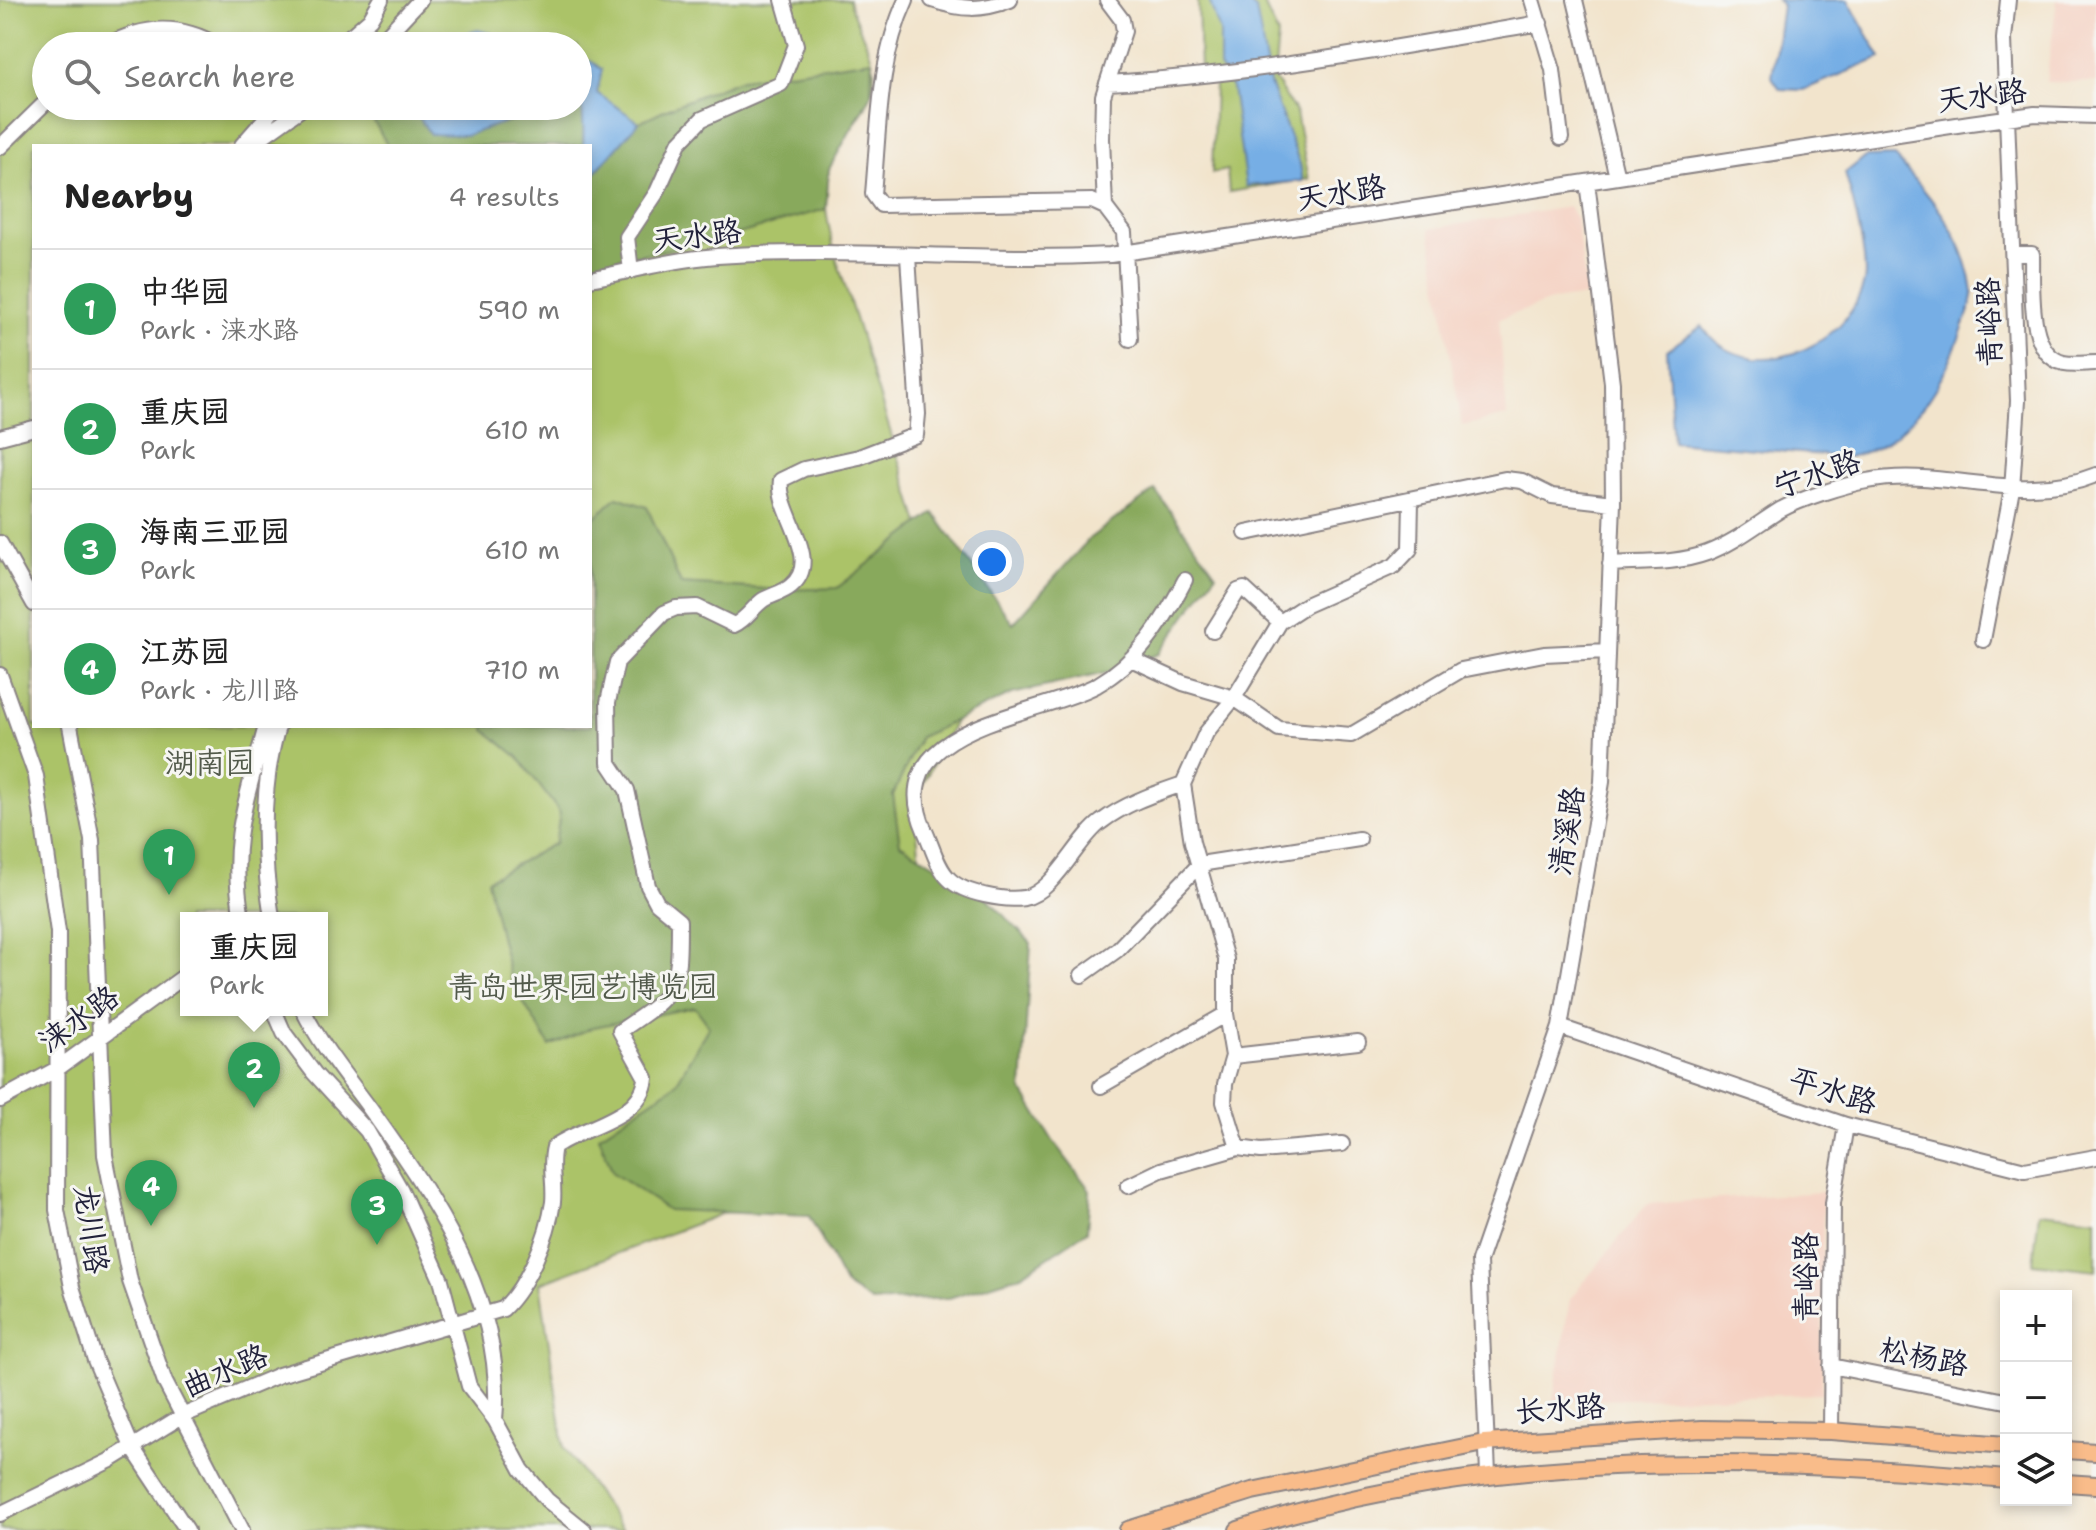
<!DOCTYPE html>
<meta charset="utf-8">
<style>
body{margin:0;font-family:"Shantell Sans","LXGW WenKai TC",sans-serif;background:#f6f6f6;color:#222}
.controls{position:absolute;right:24px;bottom:24px;display:grid;overflow:hidden;border-radius:0px;box-shadow:0 4px 12px #0003}
.controls button{width:72px;height:72px;display:grid;place-items:center;padding:0;border:0;border-bottom:2px solid #e0e0e0;background:#fff;color:#222;font:40px sans-serif}
.you{position:absolute;left:992px;top:562px;width:28px;height:28px;margin:-20px;border:6px solid #fff;border-radius:50%;background:#1a73e8;box-shadow:0 0 0 12px #1a73e833}
.badge{display:grid;place-items:center;width:52px;height:52px;border-radius:50%;background:#db2777;color:#fff;font-size:26px;font-weight:700}
.pin{position:absolute;translate:-50% -66px;filter:drop-shadow(0 2px 4px #0008)}
.pin::after{content:'';position:absolute;top:42px;width:28px;height:24px;background:inherit;clip-path:polygon(0 0,100% 0,50% 100%)}
.popup{position:absolute;left:180px;top:912px;width:148px;height:104px;box-sizing:border-box;display:grid;place-content:center;border-radius:0px;background:#fff;filter:drop-shadow(0 2px 6px #0005);font-size:26px;white-space:nowrap;color:#767676}
.popup b{font-size:30px;color:#222}
.popup::after{content:'';position:absolute;left:50%;top:100%;margin-left:-16px;border:16px solid transparent;border-top-color:#fff}
.list{margin:0;padding:0;list-style:none}
h2{display:flex;justify-content:space-between;align-items:center;height:104px;margin:0;padding:0 32px;font-size:34px}
h2 small{font-size:26px;font-weight:400;color:#767676}
.list li{display:grid;grid-template-columns:52px 1fr auto;gap:24px;align-items:center;box-sizing:border-box;height:120px;padding:0 32px;border-top:2px solid #e0e0e0}
.list b{display:block;font-size:30px;white-space:nowrap}
.list p{margin:0;font-size:26px;white-space:nowrap;color:#767676}
.list em{font-size:26px;font-style:normal;color:#767676}
.icon{flex:none;width:44px;height:44px;fill:none;stroke:currentColor;stroke-width:2;stroke-linecap:round;stroke-linejoin:round}
.map{position:relative;flex:none;width:2096px;height:1530px;overflow:hidden}
.search{position:absolute;background:#fff;box-shadow:0 4px 12px #0003;left:32px;top:32px;width:560px;height:88px;display:flex;align-items:center;gap:20px;box-sizing:border-box;padding:0 28px;border-radius:44px;color:#767676;font-size:30px}
.panel{position:absolute;background:#fff;box-shadow:0 4px 12px #0003;left:32px;top:144px;width:560px;height:584px;border-radius:0px}
.map>svg:first-child{display:block}
</style>
<div class="map">
<svg width="2096" height="1530" viewBox="0 0 2096 1530">
<rect width="100%" height="100%" fill="#f6f6f2"/>
<filter id="ink" filterUnits="userSpaceOnUse"><feTurbulence type="fractalNoise" baseFrequency=".0125" numOctaves="2"/><feDisplacementMap in="SourceGraphic" scale="16" xChannelSelector="R" yChannelSelector="G"/><feConvolveMatrix kernelMatrix="1 2 1 2 8 2 1 2 1" color-interpolation-filters="sRGB"/></filter>
<filter id="wash" filterUnits="userSpaceOnUse"><feTurbulence type="fractalNoise" baseFrequency=".006" numOctaves="4" result="noise"/><feDisplacementMap in="SourceGraphic" scale="32" xChannelSelector="R" yChannelSelector="G"/><feGaussianBlur stdDeviation="1.8" result="paint"/><feColorMatrix in="noise" values="0 0 0 0 0 0 0 0 0 0 0 0 0 0 0 0 0 1.4 0 .05"/><feComposite in="paint" operator="in"/></filter>
<g filter="url(#wash)">
<rect width="100%" height="100%" fill="#f2e4cc"/>
<!-- built -->
<path fill="#f5d2c3" d="M2057,0H2096V82H2046Z
M1569,207L1576,218L1587,296L1551,301L1499,319L1507,416L1462,426L1429,229Z
M1823,1192L1822,1394L1553,1401L1570,1299L1647,1204Z"/>
<!-- green -->
<path fill="#abc368" stroke="#667252" stroke-width="2" fill-rule="evenodd" d="M0,0H849C855,27 877,53 874,82C870,114 838,138 829,169C820,196 829,227 835,254L971,690L914,801L946,1128L540,1283L564,1447L623,1530H0ZM46,46H578V106H46ZM34,146H590V726H34ZM186,918H322V1010H186Z
M1198,0H1262L1278,35L1274,79L1296,113L1309,179L1229,192L1227,170L1212,173L1215,84L1200,72Z
M2039,1212L2096,1218V1270L2033,1263Z"/>
<!-- forest -->
<path fill="#88a95c" stroke="#55664c" stroke-width="2" d="M872,60L871,94L829,169L826,209L714,241L590,264V178L639,122L666,109L741,79Z
M579,98L585,112L583,146H388L365,106H412L430,134L507,123L553,106H578Z
M1155,490L1216,574L1159,654L1106,673L1012,694L920,737L893,795L900,844L980,891L1031,943L1022,1090L1053,1141L1090,1190L1087,1231L1021,1275L949,1298L871,1302L846,1286L809,1216L668,1210L613,1173L599,1136L675,1085L709,1026L695,1007L594,1027L550,1046L511,982L487,880L555,843L560,813L518,757L485,730L486,726H590V522L617,497L647,507L681,584L785,590L837,588L934,513L1013,624L1090,538Z"/>
<!-- water -->
<path fill="#76aee5" stroke="#4c6890" stroke-width="2" d="M1209,0H1243L1256,9L1270,84L1300,164L1303,181L1246,186L1232,88L1220,67V32Z
M1777,0H1848L1881,58L1803,90L1780,89L1772,77L1782,6Z
M478,30L536,46H423Z
M578,61H591L602,70L597,93L639,122L590,178V146H583C586,116 578,91 578,61Z
M412,106H553L467,135L430,134Z
M1894,156C1930,195 1966,236 1973,292C1974,302 1966,317 1963,327C1944,383 1909,446 1847,457L1673,442L1667,350L1702,326C1744,389 1848,351 1864,282C1869,260 1852,197 1845,173L1865,157Z"/>
</g>
<g filter="url(#ink)">
<g fill="none" stroke-linecap="round" stroke-linejoin="round">
<defs>
<path id="minor" d="M906,0C878,60 879,129 873,194L881,205L1092,201L1105,207
M932,0C962,10 981,11 1010,0
M1107,0L1122,20L1124,31L1103,96L1102,139L1105,207L1124,232L1130,339
M1532,0L1553,70L1561,138
M1575,0L1617,177
M106,46C144,25 180,23 218,46
M339,46L370,19L381,0
M377,46L420,0
M1107,83C1253,75 1396,47 1540,23
M242,145L276,106
M249,146L305,106
M0,147L46,102
M2013,254H2032C2033,284 2026,355 2064,363C2074,365 2086,363 2096,363
M631,271L627,237L657,192L679,143L702,119L781,84L796,45L783,0
M590,279C631,271 675,259 717,256C848,247 979,262 1110,255L1970,123L2035,114L2096,116
M0,437L34,428
M1246,533L1505,479L1522,481L1552,496L1613,503
M0,543L34,604
M1610,564C1642,562 1677,564 1707,553C1734,543 1756,525 1780,510C1800,499 1844,485 1867,481C1945,466 2019,506 2096,475
M1213,631L1238,591L1244,589L1280,622
M1983,640L2012,489L2018,401L2004,39L2008,0
M1133,660L1183,683L1234,698L1279,729L1351,735L1461,670L1544,654L1607,651
M0,675L36,776L58,932L57,1210L72,1287L95,1360L132,1447L187,1530
M70,726L92,840L105,1155L130,1281L165,1382L242,1530
M1183,784C1154,794 1126,803 1101,822C1077,839 1055,892 1024,898C1005,901 964,894 949,879C937,867 932,846 925,831C878,725 1038,717 1097,685C1139,661 1163,622 1185,580
M242,918C228,841 247,798 266,726
M272,918C262,854 260,789 278,726
M1082,975L1117,950L1200,864L1359,839
M274,1010L284,1033L314,1073L367,1131L401,1190L441,1280L469,1386L495,1420L522,1470L547,1500L584,1530
M303,1010C320,1044 345,1075 368,1106C434,1198 506,1301 495,1420
M1560,1027L1846,1125L2025,1170L2096,1157
M1233,1056L1358,1042
M1101,1086L1226,1014
M0,1100L57,1069L186,975
M1238,1148L1224,1102L1225,1084L1233,1056L1226,1014V959L1192,842L1183,784L1206,733L1234,698L1280,622L1306,605L1394,566L1410,549L1411,501
M1128,1186L1161,1170L1238,1148L1261,1151L1342,1144
M1831,1366L2006,1401
M1831,1431L1833,1203L1846,1125
M1488,1474L1479,1261L1560,1027L1602,782L1613,503L1612,383L1587,182
M0,1514L109,1461L182,1416L279,1375L503,1309C528,1285 548,1237 553,1202C555,1183 549,1165 554,1147C579,1127 642,1120 646,1078L620,1031C678,992 679,991 679,921L657,903L648,886L627,790L609,763L608,702L617,662L664,613L676,608L697,607L734,625C747,619 752,608 763,600C771,595 783,593 791,586C824,559 776,512 781,480L804,469L859,457L916,435L918,414L908,256"/>
<path id="major" d="M2066,1450L2096,1452
M2066,1483L2096,1485
M1128,1530L1252,1491L1484,1443L1702,1429L1831,1431L2006,1445
M1238,1530C1486,1449 1749,1457 2006,1479"/>
</defs>
<!-- minor casing -->
<use href="#minor" stroke="#8a8384" stroke-width="18"/>
<!-- major casing -->
<use href="#major" stroke="#8a8384" stroke-width="20"/>
<!-- minor -->
<use href="#minor" stroke="#fff" stroke-width="14"/>
<!-- major -->
<use href="#major" stroke="#f9bc8a" stroke-width="16"/>
</g>
</g>
<g text-anchor="middle" stroke-width="6" stroke-linejoin="round" paint-order="stroke">
<!-- street labels -->
<g font-size="30" fill="#22223b" stroke="#f6f6f2">
<text transform="translate(1982 96) rotate(-7)" y="10">天水路</text>
<text transform="translate(1341 193) rotate(-9)" y="10">天水路</text>
<text transform="translate(697 236) rotate(-7)" y="10">天水路</text>
<text transform="translate(1989 322) rotate(-92)" y="10">青峪路</text>
<text transform="translate(1817 474) rotate(-19)" y="10">宁水路</text>
<text transform="translate(1567 831) rotate(-81)" y="10">清溪路</text>
<text transform="translate(79 1019) rotate(-36)" y="10">涞水路</text>
<text transform="translate(1833 1091) rotate(17)" y="10">平水路</text>
<text transform="translate(91 1229) rotate(82)" y="10">龙川路</text>
<text transform="translate(1806 1277) rotate(-90)" y="10">青峪路</text>
<text transform="translate(1924 1357) rotate(11)" y="10">松杨路</text>
<text transform="translate(225 1371) rotate(-23)" y="10">曲水路</text>
<text transform="translate(1560 1409) rotate(-4)" y="10">长水路</text>
</g>
<!-- park labels -->
<g font-size="30" fill="#525a4b" stroke="#f6f6f2">
<text x="210" y="773">湖南园</text>
<text x="583" y="997">青岛世界园艺博览园</text>
</g>
</g>
</svg>
<div class="controls">
<button>+</button>
<button>−</button>
<button><svg class="icon" aria-label="layers" viewBox="0 0 24 24"><path d="M12 4l9 5-9 5-9-5zM3 14l9 5 9-5"/></svg></button>
</div>
<div class="you"></div>
<div class="pin badge" style="left:169px;top:895px;background:#2e9e5b">1</div>
<div class="pin badge" style="left:254px;top:1108px;background:#2e9e5b">2</div>
<div class="popup"><b>重庆园</b>Park</div>
<div class="pin badge" style="left:377px;top:1245px;background:#2e9e5b">3</div>
<div class="pin badge" style="left:151px;top:1226px;background:#2e9e5b">4</div>
<div class="search"><svg class="icon" aria-label="search" viewBox="0 0 24 24"><circle cx="10" cy="10" r="6"/><path d="M15 15l6 6"/></svg>Search here</div>
<section class="panel">
<h2>Nearby<small>4 results</small></h2>
<ul class="list">
<li><span class="badge" style="background:#2e9e5b">1</span><div><b>中华园</b><p>Park · 涞水路</p></div><em>590 m</em></li>
<li><span class="badge" style="background:#2e9e5b">2</span><div><b>重庆园</b><p>Park</p></div><em>610 m</em></li>
<li><span class="badge" style="background:#2e9e5b">3</span><div><b>海南三亚园</b><p>Park</p></div><em>610 m</em></li>
<li><span class="badge" style="background:#2e9e5b">4</span><div><b>江苏园</b><p>Park · 龙川路</p></div><em>710 m</em></li>
</ul>
</section>
</div>
